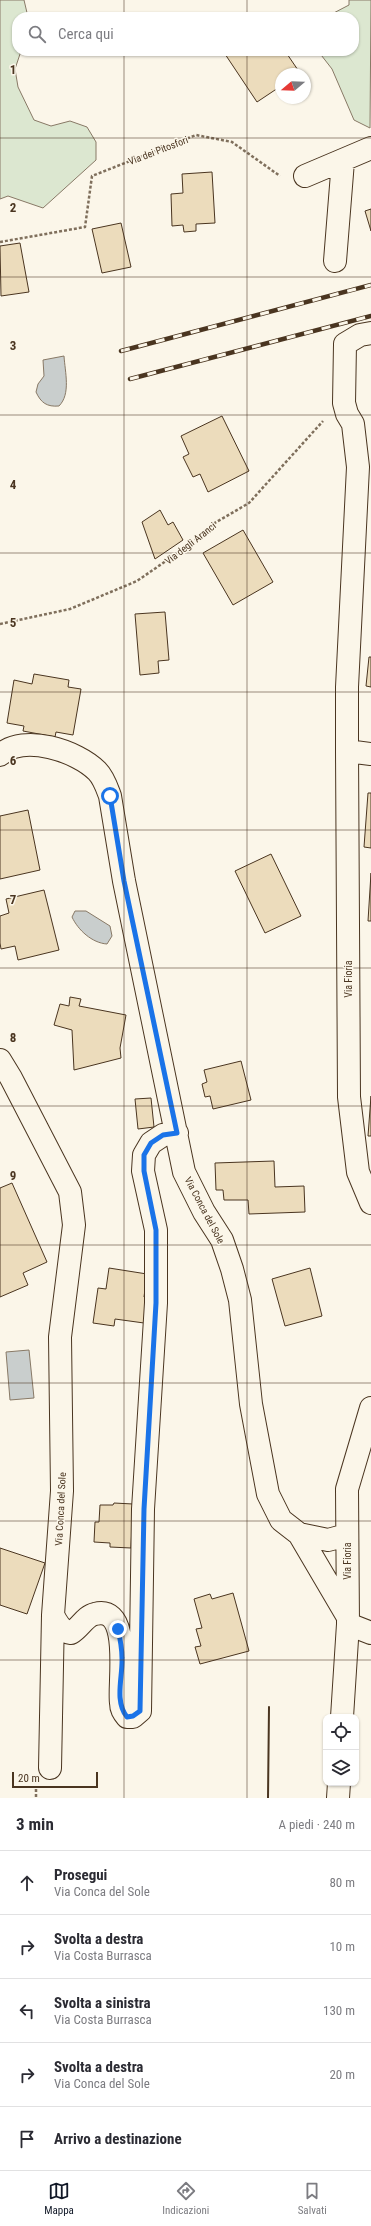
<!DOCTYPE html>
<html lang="it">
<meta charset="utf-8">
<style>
body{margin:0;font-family:"Roboto Condensed",sans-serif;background:#f7f7f7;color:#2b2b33}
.controls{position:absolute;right:12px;bottom:12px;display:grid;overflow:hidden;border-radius:8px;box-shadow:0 1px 3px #0004}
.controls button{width:36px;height:36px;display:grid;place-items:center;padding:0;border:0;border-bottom:1px solid #e1e1e2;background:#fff;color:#2b2b33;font:20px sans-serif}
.compass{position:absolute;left:275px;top:68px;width:36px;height:36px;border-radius:50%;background:#fff;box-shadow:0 1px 3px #0004;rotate:251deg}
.scale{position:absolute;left:12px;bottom:10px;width:86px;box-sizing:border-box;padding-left:4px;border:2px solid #4a3520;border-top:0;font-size:11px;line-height:14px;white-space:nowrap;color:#4a3520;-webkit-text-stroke:3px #fbf6e9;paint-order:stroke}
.stop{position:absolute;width:12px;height:12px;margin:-9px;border:3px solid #1a73e8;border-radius:50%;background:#fff}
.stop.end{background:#1a73e8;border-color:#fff;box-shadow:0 1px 4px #0008}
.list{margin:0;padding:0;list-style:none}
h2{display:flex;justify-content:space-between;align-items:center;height:52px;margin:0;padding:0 16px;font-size:17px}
h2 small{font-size:13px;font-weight:400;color:#7c7c81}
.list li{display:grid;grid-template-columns:26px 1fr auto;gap:12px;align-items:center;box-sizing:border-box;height:64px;padding:0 16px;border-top:1px solid #e1e1e2}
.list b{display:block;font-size:15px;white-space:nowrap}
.list p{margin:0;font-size:13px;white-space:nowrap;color:#7c7c81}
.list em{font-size:13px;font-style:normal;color:#7c7c81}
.icon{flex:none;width:22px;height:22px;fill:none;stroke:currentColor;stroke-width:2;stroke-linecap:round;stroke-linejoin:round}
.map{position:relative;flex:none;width:371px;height:1798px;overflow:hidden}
.search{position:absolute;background:#fff;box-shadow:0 1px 3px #0004;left:12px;right:12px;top:12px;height:44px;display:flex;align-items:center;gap:10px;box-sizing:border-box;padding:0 14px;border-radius:16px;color:#7c7c81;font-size:15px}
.sheet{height:372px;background:#fff}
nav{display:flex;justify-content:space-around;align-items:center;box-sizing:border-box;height:56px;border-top:1px solid #e1e1e2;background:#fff;font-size:11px;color:#7c7c81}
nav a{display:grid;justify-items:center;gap:2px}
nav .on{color:#111827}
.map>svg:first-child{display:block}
</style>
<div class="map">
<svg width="371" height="1798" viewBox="0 0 371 1798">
<rect width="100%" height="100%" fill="#fbf6e9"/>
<!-- green -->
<path fill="#dce7d0" stroke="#887966" d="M0,0H24L28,17H17V51H21L15,69L18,87L34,120L51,126L70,121L87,127L96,142V160L43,208L8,196L0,199Z
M349,0H371L370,128L354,120L332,69L318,51H354V17H326L349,5Z"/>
<!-- water -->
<path fill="#c9cecd" stroke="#887966" d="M64,356C65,372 71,394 59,406C47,407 41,403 36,392L38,384L44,376L43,360Z
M75,911H86L110,926L112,936L107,944C92,943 78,930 72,917Z
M29,1350L34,1398L10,1400L6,1352Z"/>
<!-- building -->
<path fill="#ecdcbc" stroke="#4a3520" d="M223,51H285L300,73L281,74V86L257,102Z
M212,172L215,223L196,224V231L184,232L183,225L172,226L171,194L183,193L182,174Z
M371,209V231L365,211Z
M121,223L131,267L102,273L92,229Z
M20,243L29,292L1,296L0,246Z
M222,416L249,471L208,492L200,474L193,477L183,457L189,454L181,436Z
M160,510L168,525L173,522L183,540L155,559L142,522Z
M243,530L273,582L233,605L203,553Z
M165,612L169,660L158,661L159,673L140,675L135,614Z
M369,657H371V687L366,686Z
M34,674L69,680L68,687L81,689L73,735L56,732L55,737L23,731L24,726L7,723L14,680L32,684Z
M368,793H371V848L364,847Z
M28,810L40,870L0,879V816Z
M271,854L301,916L265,933L235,871Z
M371,873V921H368Z
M44,890L59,950L18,960L15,946L1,949L0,943V916L9,913L6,899Z
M70,997L81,999L79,1006L126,1015L120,1048L121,1058L74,1070L72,1030L54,1025L60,1004L69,1006Z
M241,1061L251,1100L213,1109L210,1096L205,1097L202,1084L207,1082L204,1070Z
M371,1096V1136H368Z
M151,1098L154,1127L138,1129L135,1099Z
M274,1161L275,1187L304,1186L305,1212L249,1214L248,1200H224L223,1190H216L215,1163Z
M12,1183L47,1262L23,1273L28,1285L0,1297V1188Z
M109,1268L147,1274L144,1297H149L144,1323L115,1319L114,1326L93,1323L98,1288L106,1289Z
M310,1268L322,1316L285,1326L272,1279Z
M114,1503L133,1504L131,1548L110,1547V1543L94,1542L95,1522H99L100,1505H113Z
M0,1548L45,1563L27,1614L0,1605Z
M233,1593L249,1651L200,1664L195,1647L201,1646L196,1629L202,1628L194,1599L210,1594L212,1599Z"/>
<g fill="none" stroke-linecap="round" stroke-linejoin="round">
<defs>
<path id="street" d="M305,176L371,148
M335,261L343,161
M371,333L360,335L345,344L344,403L347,414L353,424L358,467L347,687V751L371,754
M347,751L349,1097L358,1172L371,1203
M0,755C24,733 77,751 97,771C104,778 107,788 110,796L124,881L184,1172L204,1212L222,1240L232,1269L240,1300L251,1404L268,1494L281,1520L299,1534L328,1540L347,1535
M0,1060L11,1078L70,1192L74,1225L60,1337L62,1491L53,1615L50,1768
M299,1534L346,1614
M53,1615C57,1623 62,1632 71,1633C80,1628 85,1616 95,1614C133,1604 118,1685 121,1703C121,1709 123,1712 127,1717H133L140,1711L143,1509L156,1303V1230L143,1171L144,1155L151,1143L163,1135L177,1133
M348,1624L371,1633
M342,1717L348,1624L347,1489L371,1408
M338,1798L339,1783"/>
</defs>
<!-- street casing -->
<use href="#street" stroke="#4a3520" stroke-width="24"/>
<!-- path -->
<path stroke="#7f6f5c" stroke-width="2.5" stroke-dasharray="3 2" stroke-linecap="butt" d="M0,242L85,227L92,176L196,135L232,142L280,176
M0,624L70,609L137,581L189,545L213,524L249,503L323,421
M36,1789V1798"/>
<!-- street -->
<use href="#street" stroke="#fbf6e9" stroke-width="22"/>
<defs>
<path id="rail" d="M121,351L371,285
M130,379L371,316"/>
</defs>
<!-- rail casing -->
<use href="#rail" stroke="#4a3520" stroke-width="4.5"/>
<!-- rail -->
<use href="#rail" stroke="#fbf6e9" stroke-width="3" stroke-dasharray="9" stroke-linecap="butt"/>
<!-- wall -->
<path stroke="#4a3520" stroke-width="2" d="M268,1798L269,1707"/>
</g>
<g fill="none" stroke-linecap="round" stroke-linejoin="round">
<!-- route -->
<path stroke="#1a73e8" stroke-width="5" d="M110,796L124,881L177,1133L163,1135L151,1143L144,1155V1171L156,1230V1303L144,1509L140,1711L133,1716L127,1717C114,1701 123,1676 122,1658C122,1648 120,1638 118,1629"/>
</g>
<!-- grid -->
<path fill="none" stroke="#4a3520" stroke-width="1" stroke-opacity="0.55" d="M124,0V17M247,0V17M124,51V1798M247,51V1798M0,138H371M0,277H371M0,415H371M0,553H371M0,692H371M0,830H371M0,968H371M0,1106H371M0,1245H371M0,1383H371M0,1521H371M0,1660H371"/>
<g text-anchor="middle" stroke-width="3" stroke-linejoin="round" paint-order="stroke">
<!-- street labels -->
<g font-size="10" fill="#4a3520" stroke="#fbf6e9">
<text transform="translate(158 150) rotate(-21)" y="4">Via dei Pitosfori</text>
<text transform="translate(190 543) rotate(-38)" y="4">Via degli Aranci</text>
<text transform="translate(348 979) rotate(-90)" y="4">Via Fioria</text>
<text transform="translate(205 1210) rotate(62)" y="4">Via Conca del Sole</text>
<text transform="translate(60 1509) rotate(-87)" y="4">Via Conca del Sole</text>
<text transform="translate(347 1561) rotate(-90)" y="4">Via Fioria</text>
</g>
</g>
<g font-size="13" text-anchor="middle" font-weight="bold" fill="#4a3520" stroke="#fbf6e9" stroke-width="3" stroke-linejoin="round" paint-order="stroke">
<text x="13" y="74">1</text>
<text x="13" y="212">2</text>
<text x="13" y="350">3</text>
<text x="13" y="489">4</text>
<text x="13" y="627">5</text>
<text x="13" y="765">6</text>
<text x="13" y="904">7</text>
<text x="13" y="1042">8</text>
<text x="13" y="1180">9</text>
</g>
</svg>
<div class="controls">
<button><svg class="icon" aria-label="locate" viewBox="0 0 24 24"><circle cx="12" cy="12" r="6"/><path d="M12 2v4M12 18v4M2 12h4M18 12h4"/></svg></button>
<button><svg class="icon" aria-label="layers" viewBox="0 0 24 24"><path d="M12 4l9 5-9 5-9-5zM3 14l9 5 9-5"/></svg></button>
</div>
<svg class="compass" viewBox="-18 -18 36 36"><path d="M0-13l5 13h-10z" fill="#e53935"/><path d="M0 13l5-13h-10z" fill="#7c7c81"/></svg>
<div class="scale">20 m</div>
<div class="stop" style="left:110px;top:796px"></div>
<div class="stop end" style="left:118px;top:1629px"></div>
<div class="search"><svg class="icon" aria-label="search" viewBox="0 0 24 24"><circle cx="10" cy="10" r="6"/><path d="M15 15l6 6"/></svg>Cerca qui</div>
</div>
<section class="sheet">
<h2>3 min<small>A piedi · 240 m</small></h2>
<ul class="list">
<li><svg class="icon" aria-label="ahead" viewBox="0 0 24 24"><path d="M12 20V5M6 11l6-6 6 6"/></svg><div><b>Prosegui</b><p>Via Conca del Sole</p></div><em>80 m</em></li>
<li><svg class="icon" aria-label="right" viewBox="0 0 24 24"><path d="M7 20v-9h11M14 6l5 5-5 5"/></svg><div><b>Svolta a destra</b><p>Via Costa Burrasca</p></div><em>10 m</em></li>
<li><svg class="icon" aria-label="left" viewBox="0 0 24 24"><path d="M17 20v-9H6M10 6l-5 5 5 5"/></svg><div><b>Svolta a sinistra</b><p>Via Costa Burrasca</p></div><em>130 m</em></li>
<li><svg class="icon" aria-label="right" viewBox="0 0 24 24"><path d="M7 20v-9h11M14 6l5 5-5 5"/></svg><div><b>Svolta a destra</b><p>Via Conca del Sole</p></div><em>20 m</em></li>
<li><svg class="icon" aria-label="arrive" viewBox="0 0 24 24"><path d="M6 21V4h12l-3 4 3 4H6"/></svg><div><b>Arrivo a destinazione</b></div></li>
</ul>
</section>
<nav>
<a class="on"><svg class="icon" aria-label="map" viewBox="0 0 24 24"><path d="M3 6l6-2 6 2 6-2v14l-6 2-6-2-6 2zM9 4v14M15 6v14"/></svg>Mappa</a>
<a><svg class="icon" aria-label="directions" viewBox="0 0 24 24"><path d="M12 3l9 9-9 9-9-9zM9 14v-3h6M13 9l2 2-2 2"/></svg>Indicazioni</a>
<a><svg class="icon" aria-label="saved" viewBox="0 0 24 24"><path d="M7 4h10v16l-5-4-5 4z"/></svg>Salvati</a>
</nav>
